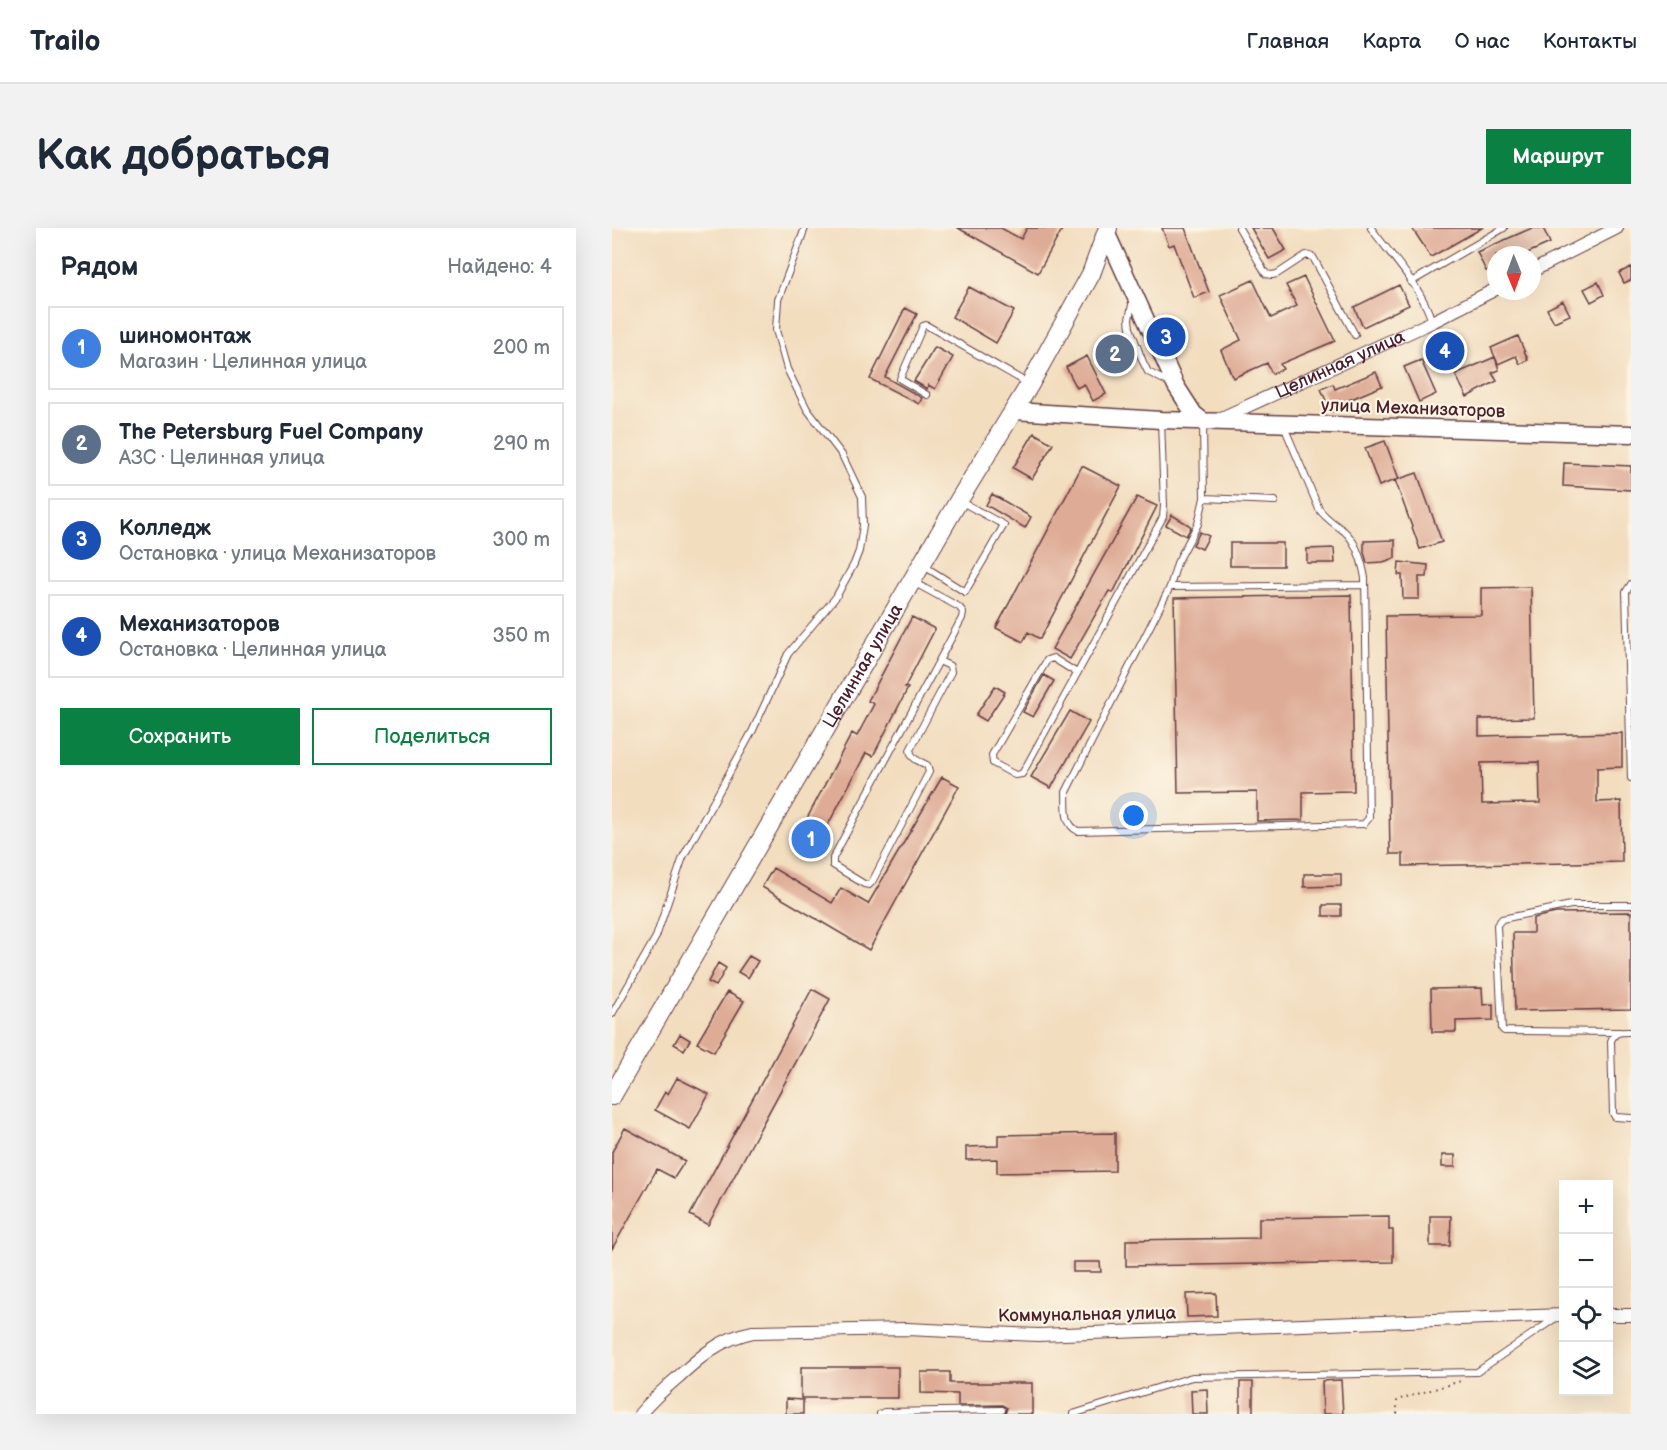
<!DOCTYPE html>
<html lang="ru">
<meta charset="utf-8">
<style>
body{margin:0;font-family:"Balsamiq Sans",sans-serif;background:#f2f2f3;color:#1f2937}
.controls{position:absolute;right:18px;bottom:18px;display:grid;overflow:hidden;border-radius:0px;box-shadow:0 6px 24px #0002}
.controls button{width:54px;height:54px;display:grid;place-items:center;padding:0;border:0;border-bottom:2px solid #e0e1e3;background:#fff;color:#1f2937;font:30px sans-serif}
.compass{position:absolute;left:875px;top:18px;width:54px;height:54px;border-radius:50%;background:#fff;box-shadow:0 6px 24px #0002;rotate:179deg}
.you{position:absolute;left:522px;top:588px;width:21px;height:21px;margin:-15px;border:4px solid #fff;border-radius:50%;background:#1a73e8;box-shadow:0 0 0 9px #1a73e833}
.badge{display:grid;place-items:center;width:39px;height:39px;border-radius:50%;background:#0b8043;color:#fff;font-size:20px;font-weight:700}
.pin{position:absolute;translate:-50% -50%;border:3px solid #fff;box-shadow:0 2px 6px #0006}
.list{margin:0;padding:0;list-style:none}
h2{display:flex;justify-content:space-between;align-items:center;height:78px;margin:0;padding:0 24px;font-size:26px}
h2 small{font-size:20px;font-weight:400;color:#747a83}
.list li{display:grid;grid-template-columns:39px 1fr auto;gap:18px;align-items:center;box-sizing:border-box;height:84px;margin:0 12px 12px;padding:0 12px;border:2px solid #e0e1e3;border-radius:0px}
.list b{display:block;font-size:22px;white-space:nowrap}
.list p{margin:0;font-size:20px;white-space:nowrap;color:#747a83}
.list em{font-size:20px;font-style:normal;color:#747a83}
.actions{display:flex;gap:12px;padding:18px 24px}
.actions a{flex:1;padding:14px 0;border:2px solid #0b8043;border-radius:0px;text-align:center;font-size:21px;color:#0b8043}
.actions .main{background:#0b8043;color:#fff}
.icon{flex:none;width:33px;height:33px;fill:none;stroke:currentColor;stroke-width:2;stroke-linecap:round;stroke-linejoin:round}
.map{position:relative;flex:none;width:1019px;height:1186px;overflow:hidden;border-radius:0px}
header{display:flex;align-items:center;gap:36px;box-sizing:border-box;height:84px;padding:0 30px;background:#fff;border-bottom:2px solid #e0e1e3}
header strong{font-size:28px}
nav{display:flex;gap:33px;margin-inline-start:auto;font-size:21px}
.intro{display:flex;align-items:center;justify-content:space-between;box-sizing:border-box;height:144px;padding:0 36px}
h1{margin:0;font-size:42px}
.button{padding:15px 27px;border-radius:0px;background:#0b8043;color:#fff;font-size:21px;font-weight:700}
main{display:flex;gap:36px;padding:0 36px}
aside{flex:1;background:#fff;border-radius:0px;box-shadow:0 6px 24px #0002}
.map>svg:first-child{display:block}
</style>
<header>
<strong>Trailo</strong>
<nav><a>Главная</a><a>Карта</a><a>О нас</a><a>Контакты</a></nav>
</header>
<div class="intro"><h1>Как добраться</h1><a class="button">Маршрут</a></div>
<main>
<aside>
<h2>Рядом<small>Найдено: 4</small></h2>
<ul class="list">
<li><span class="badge" style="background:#3f7fe0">1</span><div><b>шиномонтаж</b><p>Магазин · Целинная улица</p></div><em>200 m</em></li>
<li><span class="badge" style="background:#5c6f8a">2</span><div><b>The Petersburg Fuel Company</b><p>АЗС · Целинная улица</p></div><em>290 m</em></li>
<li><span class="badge" style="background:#1a4fb4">3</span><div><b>Колледж</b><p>Остановка · улица Механизаторов</p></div><em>300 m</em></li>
<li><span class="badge" style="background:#1a4fb4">4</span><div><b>Механизаторов</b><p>Остановка · Целинная улица</p></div><em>350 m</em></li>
</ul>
<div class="actions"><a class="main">Сохранить</a><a>Поделиться</a></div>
</aside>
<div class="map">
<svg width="1019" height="1186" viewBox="0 0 1019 1186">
<rect width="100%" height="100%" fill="#fcf5e5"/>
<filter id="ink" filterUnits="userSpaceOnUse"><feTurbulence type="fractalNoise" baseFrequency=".0167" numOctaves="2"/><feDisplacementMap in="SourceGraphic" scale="12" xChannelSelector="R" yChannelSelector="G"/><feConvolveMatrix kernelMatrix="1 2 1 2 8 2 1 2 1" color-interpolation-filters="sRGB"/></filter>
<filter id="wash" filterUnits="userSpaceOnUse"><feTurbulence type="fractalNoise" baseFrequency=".008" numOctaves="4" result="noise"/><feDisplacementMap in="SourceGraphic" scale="24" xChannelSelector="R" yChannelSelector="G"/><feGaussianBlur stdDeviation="1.35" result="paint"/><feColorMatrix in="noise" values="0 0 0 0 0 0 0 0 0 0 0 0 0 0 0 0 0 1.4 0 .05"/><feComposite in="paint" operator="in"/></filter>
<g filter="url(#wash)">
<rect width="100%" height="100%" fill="#f2ddbf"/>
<g id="blocks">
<!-- building -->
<path fill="#deab96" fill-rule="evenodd" d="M346,0H389L409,11L415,0H451L426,45Z
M550,0H573L597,64L582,70L562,16L557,18Z
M639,0H661L674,22L657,31Z
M800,0H870L819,29Z
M920,0H931L938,15L911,27H884V39L874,43L865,24Z
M1019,39V52L1012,55L1007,45Z
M692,49L723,113L668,136L671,141L660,146L655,135L621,150L609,122L629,112L608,67L641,52L659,90L685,78L674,57Z
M986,54L992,67L979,74L972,61Z
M787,57L797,77L751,99L742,79Z
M357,59L402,83L384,115L340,89Z
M951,73L958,87L942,94L935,81Z
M293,80L305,86L273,149L310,170L307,176L258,151Z
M906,108L916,132L908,136L904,128L886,136L883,129L887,142L880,145L885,153L855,169L843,146L883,129L879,120Z
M323,119L341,129L323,161L316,157L315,161L302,153Z
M475,128L494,166L481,173L472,156L465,160L454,139Z
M809,132L824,166L807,174L792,139Z
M764,144L770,158L737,172L738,176L719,184L709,161L721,156L723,161Z
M422,205L441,216L420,251L401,240Z
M773,213L787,251L784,252L805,245L830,314L808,321L783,252L767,258L753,220Z
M952,235L1019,238V262L951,258Z
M470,238L509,258L428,411L416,404L411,414L384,400Z
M380,266L419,289L413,300L374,277Z
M525,269L545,278L501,365L497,363L458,431L440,421Z
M560,287L577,297L579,299L574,308L554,297Z
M588,304L597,308L590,321L581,317Z
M783,312V330L771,334L755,335L752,324V313Z
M618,315H671V338H618Z
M722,320L723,335H695V321Z
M787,334L816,337L815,349H807V371H791L790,347H786Z
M919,359L922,490L867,491V508L1010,505V539L985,540V574L1009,573L1010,634L791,638V626H778L774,388L869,387V360ZM927,534L928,575L870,576L869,535Z
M739,367L742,563L691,564V592L645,593V564L566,565L562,370Z
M300,389L323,401L293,459L296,460L261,528L254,525L200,627L181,617L240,505L245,508L262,476L256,473Z
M432,447L442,453L421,489L411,484Z
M383,458L393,464L374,493L364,487Z
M458,483L477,494L439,560L419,549Z
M330,549L347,558L257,722L150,659L161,640L220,675L229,660L256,676Z
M692,646H729V658L692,659Z
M711,677H729V688H711Z
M1019,684V781L903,783L901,705H921V690L944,685Z
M137,728L146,733L136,750L126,744Z
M106,735L114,740L104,758L96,754Z
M870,760L871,777L881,776V792L844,793V804H820L819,761Z
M200,761L218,771L96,997L78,987Z
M115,764L132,773L102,824L85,815Z
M68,806L78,812L72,822L62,816Z
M65,850L97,866L78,901L43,882L53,864L56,866Z
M13,900L73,933L62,950L45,941L0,1021V924Z
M503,905V943L385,945V931L354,932V919L386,918V907Z
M830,927H843V939H830Z
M777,988V1002H781V1034L514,1038V1012L647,1010V990Z
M818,988H839L838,1018H818Z
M461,1034H488L489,1044H461Z
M604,1065L605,1088L575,1089L574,1066Z
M189,1139H286V1170H189Z
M309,1144H338V1155H420V1186H393L395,1180L390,1177L346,1178V1166L309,1165Z
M729,1152L731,1186H711L710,1153Z
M628,1154H641V1186H628Z
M595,1161L596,1186H580L579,1162Z
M174,1171L191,1172V1186H174Z"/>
</g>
</g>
<g filter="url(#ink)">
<use href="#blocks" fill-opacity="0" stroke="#633c41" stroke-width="1.5"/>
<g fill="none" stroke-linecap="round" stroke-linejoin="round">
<defs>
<path id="service" d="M627,0L654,46L660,47L665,46L694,27L701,29L743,107
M759,0C780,29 810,59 820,94
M799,54L892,0
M521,72L517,91L518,100L531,134L536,144L558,155
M315,167L288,151L311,98L314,97L417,156
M591,194L592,270L586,296L565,335L558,359L454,564C455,578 451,596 466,603L752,596L757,590L753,350C750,333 745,314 732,303C723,296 714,291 707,281L671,196
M592,270L663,273
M312,338L353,364L392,297L348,273
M303,355L347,379L351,384L350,390L221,630V637L252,656L257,657L260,654L317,544L315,537C307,533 300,532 298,522L339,444L338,438L327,433
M1019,356L1014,364L1019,550
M558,359L753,357
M465,445L441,430L435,432L380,527L381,535L403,547L410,546L551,289L552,278L549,192
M0,786L44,709L71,629L141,502L176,426L224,369L242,336L247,323L251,297L250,269L230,227L195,181L175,141L164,102L166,72L193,0
M1007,804L892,803L890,801L885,697L890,691L959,677H1019
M1019,804C1009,804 1003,803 999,813L1001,885L1003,889L1019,890
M268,1186L272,1184L390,1182
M461,1186L580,1149L865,1144L945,1089"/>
<g id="minor">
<path d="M920,43L1005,0"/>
<path id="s1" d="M605,192L820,94L884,61"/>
<path d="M996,1087H1019"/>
<path d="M28,1186C39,1173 52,1161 65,1150C88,1129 109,1110 141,1104L295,1101L426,1107L951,1087"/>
</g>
<path id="tertiary" d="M495,6L564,158L582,186L591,193
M402,183L549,192L1019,206"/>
<g id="secondary">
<path id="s2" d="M0,868L347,272L418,156L479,46L496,0"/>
</g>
</defs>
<!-- service casing -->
<use href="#service" stroke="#633c41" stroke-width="8"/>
<!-- minor casing -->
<use href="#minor" stroke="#633c41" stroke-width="14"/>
<!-- tertiary casing -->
<use href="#tertiary" stroke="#633c41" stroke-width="19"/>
<!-- secondary casing -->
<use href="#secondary" stroke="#633c41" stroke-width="20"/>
<!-- path -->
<path stroke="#633c41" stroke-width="2" stroke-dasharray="1.5 4.5" stroke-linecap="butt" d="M785,1186V1172L849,1153"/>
<!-- service -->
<use href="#service" stroke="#fff" stroke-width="6"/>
<!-- minor -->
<use href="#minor" stroke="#fff" stroke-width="12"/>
<!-- tertiary -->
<use href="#tertiary" stroke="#fff" stroke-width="16"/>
<!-- secondary -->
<use href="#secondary" stroke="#fff" stroke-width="18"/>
</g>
</g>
<g text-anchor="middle" stroke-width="4.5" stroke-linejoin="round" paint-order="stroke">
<!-- street labels -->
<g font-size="18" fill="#4a1f2b" stroke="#fcf5e5">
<text dy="6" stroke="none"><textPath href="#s1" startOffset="135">Целинная улица</textPath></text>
<text transform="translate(801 180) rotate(2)" y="6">улица Механизаторов</text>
<text dy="6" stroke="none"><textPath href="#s2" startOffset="498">Целинная улица</textPath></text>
<text transform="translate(475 1086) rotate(-1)" y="6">Коммунальная улица</text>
</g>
</g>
</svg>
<div class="controls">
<button>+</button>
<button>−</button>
<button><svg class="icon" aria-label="locate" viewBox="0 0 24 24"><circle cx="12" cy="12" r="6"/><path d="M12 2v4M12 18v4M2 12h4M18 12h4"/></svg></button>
<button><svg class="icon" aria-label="layers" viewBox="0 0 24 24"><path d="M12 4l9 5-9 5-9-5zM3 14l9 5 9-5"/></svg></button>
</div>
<svg class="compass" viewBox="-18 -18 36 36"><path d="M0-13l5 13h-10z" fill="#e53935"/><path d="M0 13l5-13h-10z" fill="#747a83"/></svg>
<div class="you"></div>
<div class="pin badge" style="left:199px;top:611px;background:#3f7fe0">1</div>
<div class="pin badge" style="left:503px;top:126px;background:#5c6f8a">2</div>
<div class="pin badge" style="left:554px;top:109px;background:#1a4fb4">3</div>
<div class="pin badge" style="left:833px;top:123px;background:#1a4fb4">4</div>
</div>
</main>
